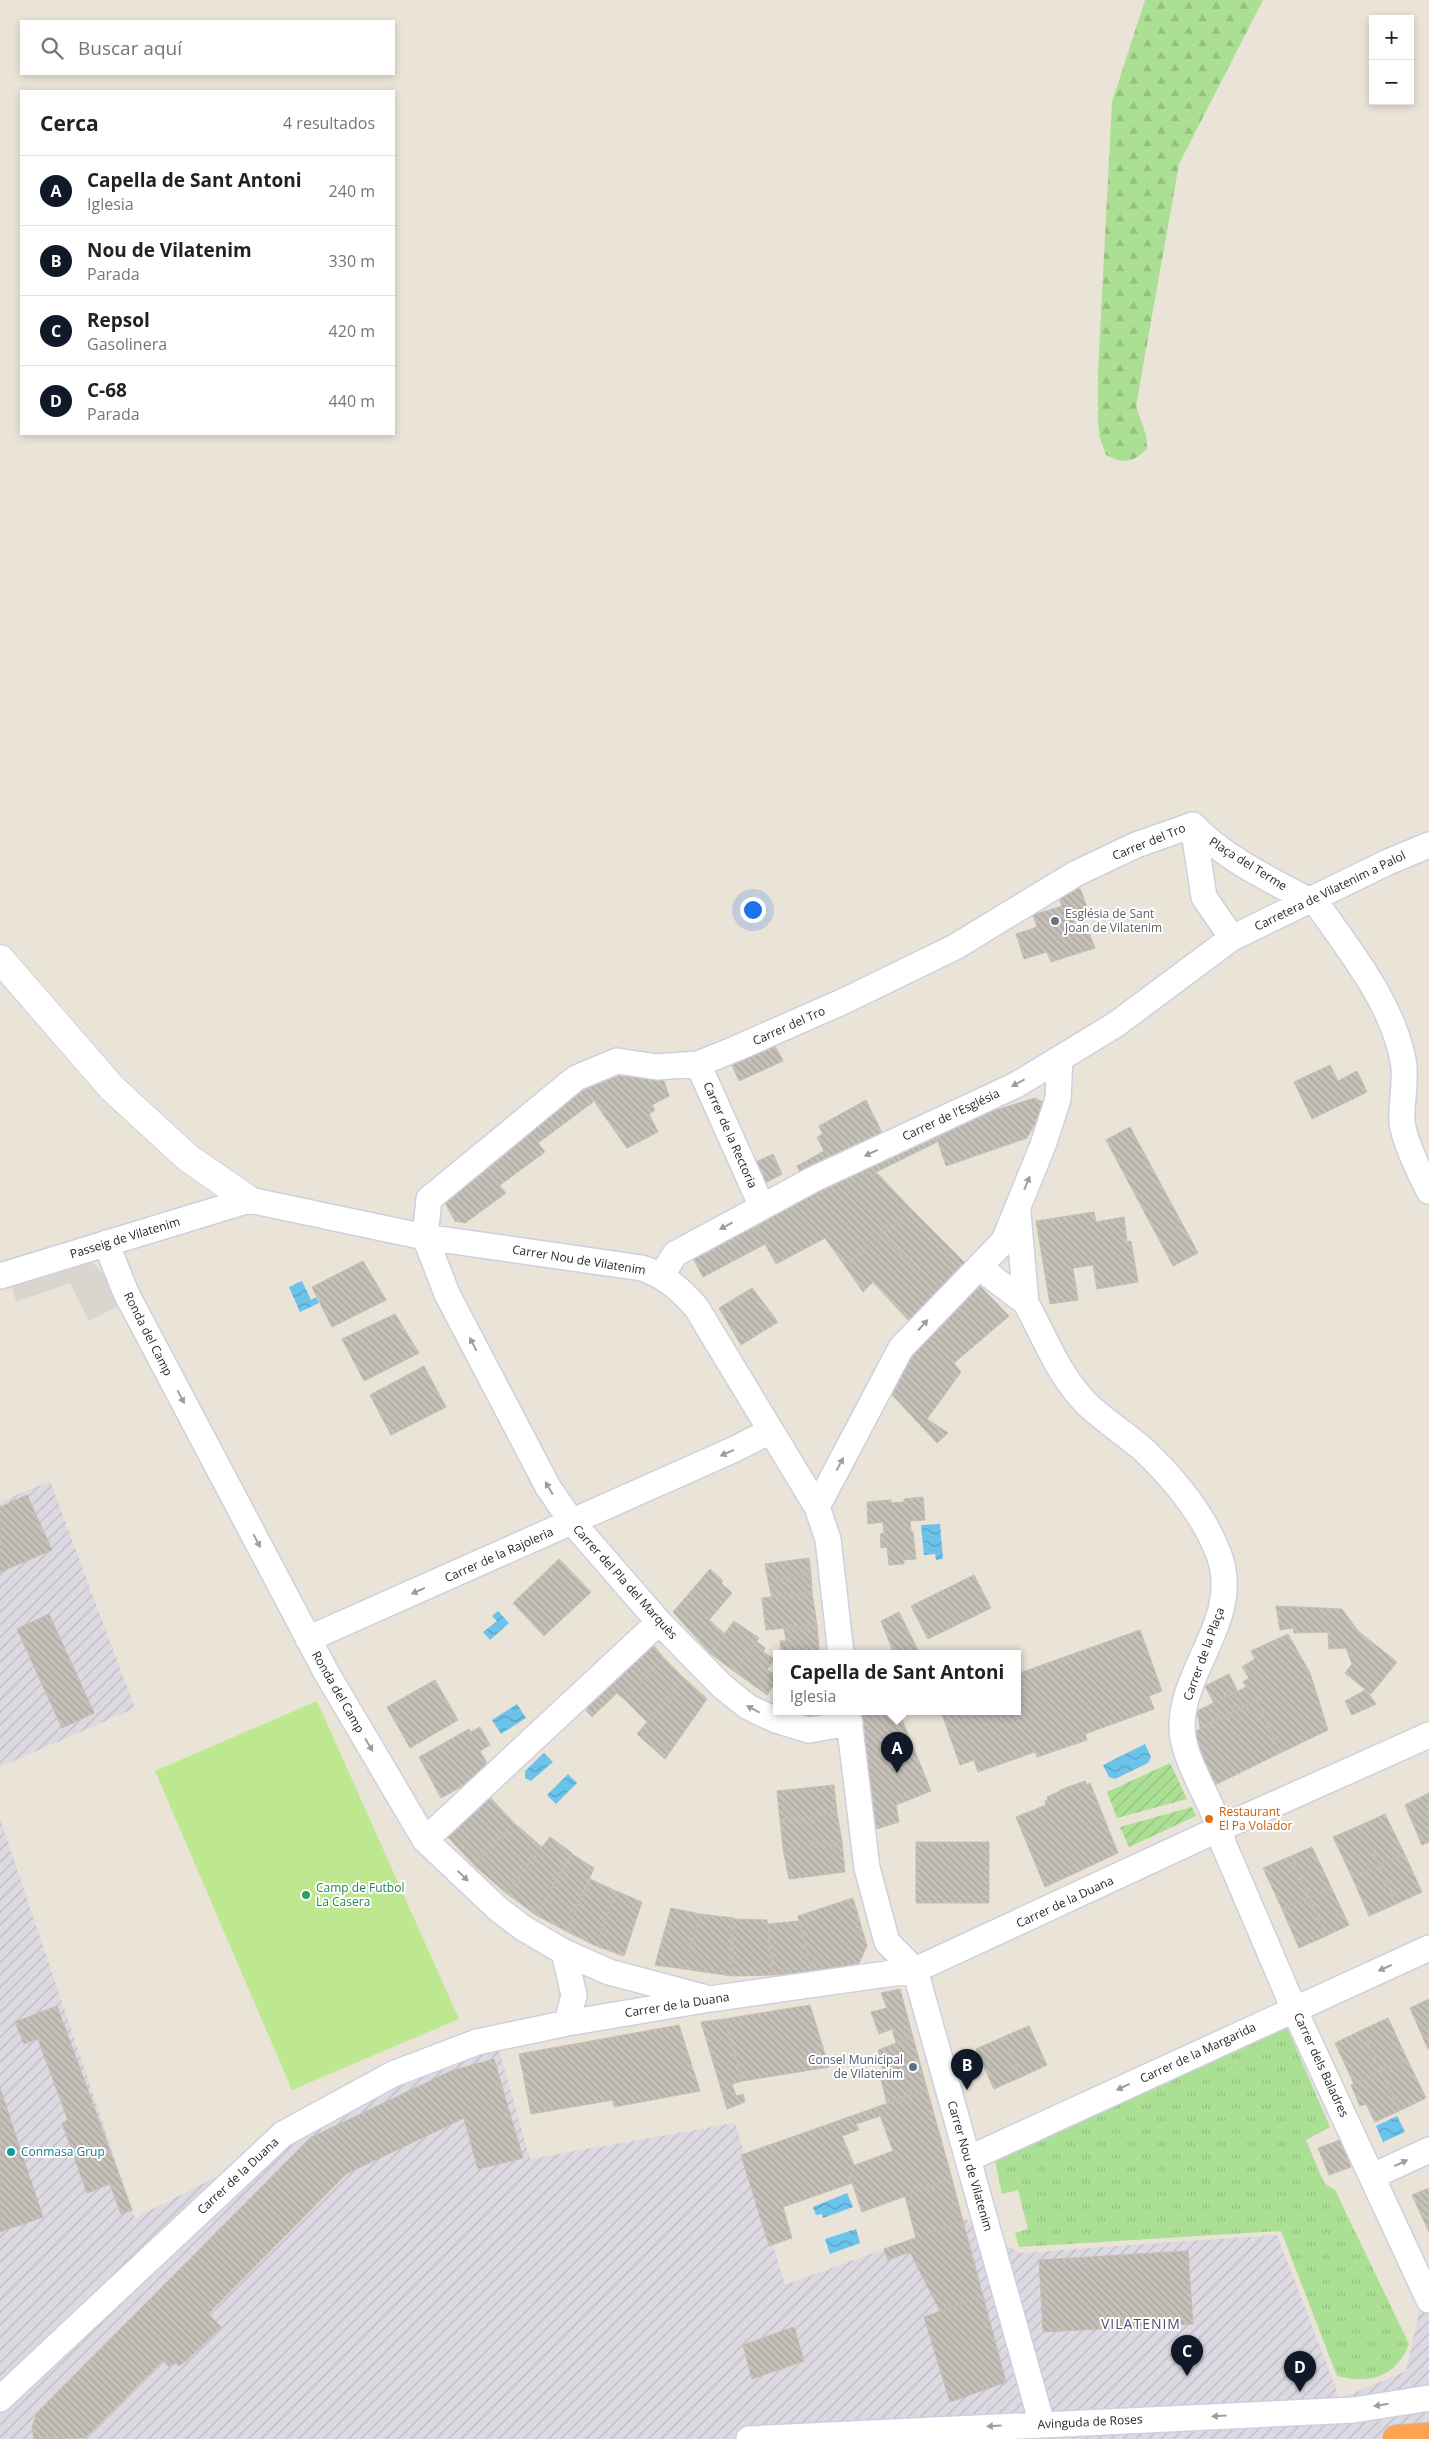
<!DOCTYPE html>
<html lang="es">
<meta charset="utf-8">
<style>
body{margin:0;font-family:"Open Sans",sans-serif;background:#f6f6f6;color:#222}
.controls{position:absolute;right:15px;top:15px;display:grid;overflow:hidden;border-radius:0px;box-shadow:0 2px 8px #0003}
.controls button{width:45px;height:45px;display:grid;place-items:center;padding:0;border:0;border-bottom:1px solid #e0e0e0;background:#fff;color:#222;font:25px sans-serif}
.you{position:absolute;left:752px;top:909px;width:18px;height:18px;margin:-12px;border:4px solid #fff;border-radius:50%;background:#1a73e8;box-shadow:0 0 0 8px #1a73e833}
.badge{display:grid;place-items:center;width:32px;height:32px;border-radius:50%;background:#111827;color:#fff;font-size:16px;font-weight:700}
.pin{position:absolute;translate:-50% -41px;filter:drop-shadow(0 1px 2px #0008)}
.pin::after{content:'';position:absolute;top:26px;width:18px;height:15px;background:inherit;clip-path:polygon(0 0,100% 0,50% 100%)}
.popup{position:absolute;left:773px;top:1650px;width:248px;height:65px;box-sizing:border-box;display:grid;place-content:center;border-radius:0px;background:#fff;filter:drop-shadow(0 1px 4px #0005);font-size:16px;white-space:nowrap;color:#767676}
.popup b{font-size:19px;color:#222}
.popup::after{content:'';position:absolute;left:50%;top:100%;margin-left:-10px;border:10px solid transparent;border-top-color:#fff}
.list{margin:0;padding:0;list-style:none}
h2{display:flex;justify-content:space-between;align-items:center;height:65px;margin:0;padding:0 20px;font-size:21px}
h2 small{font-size:16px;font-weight:400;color:#767676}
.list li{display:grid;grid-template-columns:32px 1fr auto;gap:15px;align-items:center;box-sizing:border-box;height:70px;padding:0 20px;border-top:1px solid #e0e0e0}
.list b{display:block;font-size:19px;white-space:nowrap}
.list p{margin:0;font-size:16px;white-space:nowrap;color:#767676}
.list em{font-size:16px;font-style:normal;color:#767676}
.icon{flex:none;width:28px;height:28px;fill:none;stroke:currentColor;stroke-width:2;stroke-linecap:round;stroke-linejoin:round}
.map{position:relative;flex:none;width:1429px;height:2439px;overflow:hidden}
.search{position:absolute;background:#fff;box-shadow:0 2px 8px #0003;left:20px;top:20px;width:375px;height:55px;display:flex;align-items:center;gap:12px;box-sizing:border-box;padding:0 18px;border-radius:0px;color:#767676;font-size:19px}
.panel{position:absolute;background:#fff;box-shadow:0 2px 8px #0003;left:20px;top:90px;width:375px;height:345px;border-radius:0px}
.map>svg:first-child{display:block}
</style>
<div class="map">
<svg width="1429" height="2439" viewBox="0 0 1429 2439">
<defs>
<pattern id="industrial-furrows" width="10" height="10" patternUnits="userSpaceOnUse" patternTransform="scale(1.25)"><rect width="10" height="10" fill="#dcd9e2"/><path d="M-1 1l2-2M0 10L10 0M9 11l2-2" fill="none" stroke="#bdbac2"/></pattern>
<pattern id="grass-tufts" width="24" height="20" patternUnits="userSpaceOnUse" patternTransform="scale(1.25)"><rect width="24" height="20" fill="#abe094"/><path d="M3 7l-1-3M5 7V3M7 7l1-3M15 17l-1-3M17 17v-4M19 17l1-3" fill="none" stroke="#93c080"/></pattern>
<pattern id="forest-firs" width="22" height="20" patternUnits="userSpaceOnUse" patternTransform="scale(1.25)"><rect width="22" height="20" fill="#abe094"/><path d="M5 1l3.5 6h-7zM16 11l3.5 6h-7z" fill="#93c080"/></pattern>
<pattern id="garden-furrows" width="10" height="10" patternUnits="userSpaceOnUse" patternTransform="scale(1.25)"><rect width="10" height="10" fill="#abe094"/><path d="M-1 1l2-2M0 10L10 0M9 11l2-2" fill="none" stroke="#93c080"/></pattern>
<pattern id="water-waves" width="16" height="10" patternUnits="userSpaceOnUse" patternTransform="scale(1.25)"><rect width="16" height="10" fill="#6bc3ec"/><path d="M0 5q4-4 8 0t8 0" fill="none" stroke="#589ebf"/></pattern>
<pattern id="building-back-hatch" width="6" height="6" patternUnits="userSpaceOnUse" patternTransform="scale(1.25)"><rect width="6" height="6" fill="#c5c0b8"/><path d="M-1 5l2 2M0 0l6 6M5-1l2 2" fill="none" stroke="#a9a59e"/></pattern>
</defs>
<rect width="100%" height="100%" fill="#eae3d8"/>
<!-- industrial -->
<path fill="url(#industrial-furrows)" d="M50,1481L135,1708L0,1767V1502Z
M0,1819L135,2218L393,2088L498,2047L530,2159L735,2123L785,2285L966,2219L1019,2253L1277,2235L1340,2399L1406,2371L1424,2290L1429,2287V2439H0Z"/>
<!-- grass -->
<path fill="url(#grass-tufts)" d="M1286,2025L1330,2127L1306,2140L1324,2183L1335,2190L1409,2344C1397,2376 1370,2385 1337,2376L1281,2231L1019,2247L1015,2233L1028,2229L1018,2190L1002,2194L994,2155Z"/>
<!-- forest -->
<path fill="url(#forest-firs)" d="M1145,0H1263L1179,164L1136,406L1146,435L1147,449C1132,463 1124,464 1106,455L1100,438L1098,423V372L1112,102Z"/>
<!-- garden -->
<path fill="url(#garden-furrows)" d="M1170,1763L1187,1799L1117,1818L1107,1792Z
M1192,1807L1196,1816L1129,1847L1120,1827Z"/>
<!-- pitch -->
<path fill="#bee890" d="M317,1701L459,2019L292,2090L155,1771Z"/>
<!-- plaza -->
<path fill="#dad6cf" d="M77,1262L93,1263L103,1273L119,1306L89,1321L70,1283L16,1302L12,1286Z"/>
<!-- water -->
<path fill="url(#water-waves)" d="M302,1281L311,1300L316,1297L319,1303L300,1312L289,1287Z
M940,1524L943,1559L936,1560L935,1554L924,1555L921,1525Z
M498,1611L509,1623L490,1640L483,1632L497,1621L492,1616Z
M517,1704L526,1718L501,1734L492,1720Z
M1145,1744L1151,1757L1148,1763L1115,1779L1109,1777L1103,1765Z
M544,1753L553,1762L531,1781L525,1778V1771Z
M568,1774L577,1783L556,1804L547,1795Z
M1397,2116L1405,2132L1383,2142L1376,2126Z
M847,2193L853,2207L823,2218L822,2214L816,2215L813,2207Z
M856,2229L860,2243L830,2254L825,2239Z"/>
<!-- building -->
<path fill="url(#building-back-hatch)" stroke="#c4bfb2" d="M1076,878L1087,907L1072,919L1079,927L1086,925L1095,948L1051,962L1047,952L1024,959L1016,934L1037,927L1033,915L1062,906L1057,892Z
M774,1044L783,1061L739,1081L731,1063Z
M1330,1065L1338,1081L1357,1071L1367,1092L1312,1119L1294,1082Z
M611,1069L662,1075L669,1096L652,1105L655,1110L649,1114L658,1132L627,1148L582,1084Z
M582,1084L593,1102L538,1143L545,1152L500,1185L481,1164Z
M1035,1098L1046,1104L1027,1138L946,1166L934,1129Z
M866,1100L884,1137L803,1178L797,1166L824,1151L817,1137L823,1134L819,1126Z
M1130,1127L1198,1253L1173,1266L1106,1140Z
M934,1129L937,1142L876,1172L912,1210L883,1234L832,1181Z
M773,1154L782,1174L765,1183L756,1162Z
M481,1164L506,1193L465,1223L455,1221L442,1197Z
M832,1181L883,1234L845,1266L825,1238L776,1264L754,1224Z
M912,1210L965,1263L937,1293L883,1234Z
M1094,1212L1096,1222L1124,1217L1127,1242L1131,1241L1138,1282L1097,1289L1093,1265L1073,1268L1078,1300L1050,1304L1036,1221Z
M754,1224L765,1244L703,1277L693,1258Z
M883,1234L937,1293L910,1322L873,1282L863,1292L845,1266Z
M363,1261L386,1300L332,1327L312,1287Z
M976,1282L1009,1316L954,1363L961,1372L927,1419L948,1433L937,1443L883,1385Z
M752,1288L778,1322L741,1345L719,1308Z
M395,1314L419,1353L364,1381L342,1339Z
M424,1366L446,1407L391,1435L370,1395Z
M27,1495L52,1550L0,1572V1507Z
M923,1497L925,1520L910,1521L911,1532H913L916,1559L904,1560V1564L889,1565L887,1547L881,1548L880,1534L884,1533L883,1522L868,1524L867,1502L891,1500V1503L904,1502V1499Z
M809,1558L811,1574L768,1581L765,1564Z
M559,1559L591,1592L544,1636L513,1603Z
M710,1569L723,1581L721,1583L732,1593L709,1620L725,1634L710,1653L673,1612Z
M811,1574L812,1592L772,1597L768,1581Z
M974,1575L991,1608L928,1639L911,1606Z
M812,1592L817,1625L766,1630L762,1598Z
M1276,1606L1342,1609L1358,1631L1397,1662L1371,1694L1345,1673L1352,1664L1346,1648L1329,1649L1328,1632L1294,1633L1293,1628L1280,1630Z
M899,1612L920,1654H894L881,1621Z
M49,1614L94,1713L62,1728L17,1629Z
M734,1621L759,1638L735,1672L710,1653Z
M817,1625L819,1650L782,1654L780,1641H786L784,1628Z
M1140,1630L1162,1691L1149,1696L1154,1709L1085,1734L1087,1740L1037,1757L1035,1752L978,1772L974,1760L960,1765L942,1714L949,1712H1017V1674Z
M1288,1634L1310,1673L1328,1730L1280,1753L1257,1700L1200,1728L1197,1711L1246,1687L1243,1682L1249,1678L1242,1667L1255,1659L1251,1651Z
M650,1641L664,1658L625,1700L617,1693L592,1717L584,1708Z
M756,1641L765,1648L763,1652L774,1659L767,1670L777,1676V1679L767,1695L735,1672Z
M819,1650L820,1654H782Z
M664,1658L684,1678L647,1722L625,1700Z
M1229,1674L1238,1692L1214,1703L1205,1686Z
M684,1678L707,1699L665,1759L637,1734Z
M435,1680L458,1720L410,1748L387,1707Z
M1366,1690L1376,1704L1352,1715L1345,1701Z
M1257,1700L1280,1753L1211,1787L1192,1733Z
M860,1712H899L931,1791L896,1805L899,1822L876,1829Z
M480,1727L490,1745L480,1751L491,1770L441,1798L419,1757L469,1729L471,1732Z
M1085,1781L1087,1785L1090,1783L1118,1853L1045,1887L1016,1817L1046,1805L1045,1801L1048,1800L1047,1797L1060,1791V1790Z
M834,1785L837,1813L780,1820L777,1791Z
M1429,1793V1842L1422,1845L1405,1805Z
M489,1796L514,1823L474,1865L446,1835Z
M837,1813L842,1842L783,1849L780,1820Z
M1385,1814L1404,1853L1379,1865L1361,1825Z
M514,1823L542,1847L506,1893L474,1865Z
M1361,1825L1379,1865L1352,1877L1333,1837Z
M550,1837L572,1853L536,1915L506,1893Z
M842,1842L845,1872L789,1879L783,1849Z
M916,1842H989V1903H916Z
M1312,1847L1331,1887L1309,1897L1291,1856Z
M1404,1853L1422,1892L1396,1904L1379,1865Z
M572,1854L594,1868L566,1931L536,1915Z
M1291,1856L1309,1897L1282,1909L1263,1868Z
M1379,1865L1396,1904L1369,1916L1352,1877Z
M590,1879L616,1891L596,1946L566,1931Z
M1331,1887L1349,1925L1326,1936L1309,1897Z
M616,1891L642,1902L624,1956L596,1946Z
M1309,1897L1326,1936L1299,1948L1282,1909Z
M853,1898L867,1946L859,1963L812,1972L798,1916Z
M671,1908L700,1914L684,1969L655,1965Z
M700,1914L734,1918L732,1976L684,1969Z
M734,1919L767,1920L773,1975L732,1976Z
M799,1921L812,1972L773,1975L768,1924Z
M900,1989L913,2037L896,2043L892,2029L879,2034L871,2012L887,2008L881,1993Z
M1429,1999V2049H1428L1410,2008Z
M810,2005L829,2067L743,2081L724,2019Z
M57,2006L132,2210L121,2214L110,2184L87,2193L62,2123L68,2120L38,2039L24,2044L15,2022Z
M1388,2018L1407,2059L1381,2071L1362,2030Z
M724,2019L743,2081L732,2084L736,2096L743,2094L745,2102L727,2109L701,2022Z
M679,2025L700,2091L614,2107L613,2100L531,2114L519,2054Z
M1029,2026L1047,2065L1021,2077L1003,2037Z
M1362,2030L1381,2071L1354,2084L1335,2043Z
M913,2037L927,2089L887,2103L880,2076L884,2074L878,2050Z
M1003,2037L1021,2077L994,2089L976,2049Z
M494,2059L523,2158L478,2169L464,2118L346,2174L208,2314L221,2327L188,2359L179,2366L174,2362L169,2367L163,2360L85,2438L34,2439L32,2427L37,2413L310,2138L451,2071Z
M1407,2059L1426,2098L1399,2111L1381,2071Z
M1381,2071L1399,2111L1375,2122L1366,2104L1360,2106L1351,2085Z
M0,2088L43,2217L0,2232Z
M927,2089L952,2179L862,2212L847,2168L893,2151L877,2107Z
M877,2107L880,2116L856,2124L859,2130L842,2136L854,2165L847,2168L852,2183L783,2207L792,2238L769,2246L741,2155Z
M1340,2140L1351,2167L1329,2175L1318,2148Z
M952,2179L963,2221L916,2238L905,2196Z
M1429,2188V2232L1412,2195Z
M963,2221L983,2296L940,2311L910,2252L888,2260L884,2249Z
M1188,2251L1193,2324L1043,2332L1039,2260Z
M983,2296L1006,2382L950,2402L924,2317Z
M794,2327L804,2361L752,2379L743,2345Z"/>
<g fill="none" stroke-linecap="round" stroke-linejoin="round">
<defs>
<path id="street" d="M1193,825C1224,858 1269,879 1308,900
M1193,825L1204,897L1232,938
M1313,898C1347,948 1391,999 1403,1060C1407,1079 1401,1101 1402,1120C1402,1136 1421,1176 1429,1191
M698,1064L762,1207
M106,1243L126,1293L326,1672L425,1840L497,1908L523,1928L564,1952L609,1972L703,1997
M979,1267L1026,1303L1018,1213
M662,1275L675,1254L814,1179L1016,1085L1115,1025L1232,938L1388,862L1429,845
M0,1276L249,1200L425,1237L642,1268C665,1276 680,1289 696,1307L817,1507L828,1539L841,1654
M1026,1303C1044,1336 1059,1376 1086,1403C1104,1421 1126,1434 1145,1451C1175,1480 1205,1517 1219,1555C1242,1617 1183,1667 1182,1725C1181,1762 1217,1805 1223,1843L1294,2009L1429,2300
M817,1507L901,1348L1004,1241L1043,1145L1058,1099L1060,1059
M308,1639L735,1449L770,1431
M848,1712L867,1868L887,1942L915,1970L1042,2424
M850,1723L809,1730L776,1720L748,1707L722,1686L659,1622L572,1522L548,1487L447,1294L425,1237L429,1199L576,1078L617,1061L657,1067L698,1064L735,1049L842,1002L955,947L1075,874L1136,845L1193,825
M425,1840L659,1622
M564,1952L574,1995L567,2023
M968,2159L1429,1948
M1373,2176L1429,2150
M0,2399L283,2134L393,2074L477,2042L567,2023L710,1999L915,1970L1221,1828L1429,1735
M749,2439L1354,2410L1429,2398"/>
<path id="secondary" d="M0,959L112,1088L188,1158L249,1200"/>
<path id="highway" d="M1397,2439L1429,2437"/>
</defs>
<!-- street casing -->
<use href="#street" stroke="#cdd0e0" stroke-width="28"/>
<!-- secondary casing -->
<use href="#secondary" stroke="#cdd0e0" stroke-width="30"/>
<!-- highway casing -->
<use href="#highway" stroke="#c3c3c3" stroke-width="30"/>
<!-- street -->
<use href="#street" stroke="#fff" stroke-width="25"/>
<!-- secondary -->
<use href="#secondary" stroke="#fff" stroke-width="28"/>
<!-- highway -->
<use href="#highway" stroke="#fba351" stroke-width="28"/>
</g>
<!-- one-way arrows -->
<defs><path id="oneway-solid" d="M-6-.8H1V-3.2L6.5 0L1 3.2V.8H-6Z" transform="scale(1.25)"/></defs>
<g fill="#9e9e9e">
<use href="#oneway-solid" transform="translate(1018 1083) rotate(151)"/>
<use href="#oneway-solid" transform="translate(871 1153) rotate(155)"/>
<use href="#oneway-solid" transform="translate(1027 1183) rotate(-68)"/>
<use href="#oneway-solid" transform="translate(726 1226) rotate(152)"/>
<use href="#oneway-solid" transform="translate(923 1325) rotate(-47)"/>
<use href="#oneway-solid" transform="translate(473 1344) rotate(-117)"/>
<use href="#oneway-solid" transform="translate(181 1397) rotate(62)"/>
<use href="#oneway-solid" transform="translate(727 1453) rotate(156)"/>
<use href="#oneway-solid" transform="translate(840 1464) rotate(-62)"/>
<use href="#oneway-solid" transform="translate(549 1488) rotate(-121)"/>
<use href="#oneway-solid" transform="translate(257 1541) rotate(62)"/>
<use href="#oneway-solid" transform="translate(418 1591) rotate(156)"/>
<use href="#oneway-solid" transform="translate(753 1709) rotate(-152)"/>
<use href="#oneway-solid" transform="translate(369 1745) rotate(59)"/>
<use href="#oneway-solid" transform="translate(463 1876) rotate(44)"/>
<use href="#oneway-solid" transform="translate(1385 1968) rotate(156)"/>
<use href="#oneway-solid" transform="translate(1123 2087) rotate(155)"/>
<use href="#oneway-solid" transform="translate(1401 2163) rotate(-25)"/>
<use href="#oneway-solid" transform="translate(1381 2405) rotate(171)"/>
<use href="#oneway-solid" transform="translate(1219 2416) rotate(177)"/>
<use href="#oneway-solid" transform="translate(994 2426) rotate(177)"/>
</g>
<!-- markers -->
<circle fill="#6b7280" stroke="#fff" stroke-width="2" cx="1055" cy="921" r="5"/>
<circle fill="#e8710a" stroke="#fff" stroke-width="2" cx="1209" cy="1819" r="5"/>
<circle fill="#2e9e5b" stroke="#fff" stroke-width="2" cx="306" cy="1895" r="5"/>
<circle fill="#5c6f8a" stroke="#fff" stroke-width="2" cx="913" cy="2067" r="5"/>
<circle fill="#0f9aa8" stroke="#fff" stroke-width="2" cx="11" cy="2152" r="5"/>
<g text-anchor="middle" stroke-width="4" stroke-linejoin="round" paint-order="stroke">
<!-- street labels -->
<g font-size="12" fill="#272727" stroke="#fff">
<text transform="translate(1149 842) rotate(-22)" y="4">Carrer del Tro</text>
<text transform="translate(1248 864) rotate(32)" y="4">Plaça del Terme</text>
<text transform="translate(1330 891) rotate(-26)" y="4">Carretera de Vilatenim a Palol</text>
<text transform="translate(789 1026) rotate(-24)" y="4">Carrer del Tro</text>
<text transform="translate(951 1115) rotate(-25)" y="4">Carrer de l'Església</text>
<text transform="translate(730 1135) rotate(66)" y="4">Carrer de la Rectoria</text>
<text transform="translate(125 1238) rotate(-17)" y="4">Passeig de Vilatenim</text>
<text transform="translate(579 1260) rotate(9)" y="4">Carrer Nou de Vilatenim</text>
<text transform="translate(148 1334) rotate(63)" y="4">Ronda del Camp</text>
<text transform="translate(499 1555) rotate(-24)" y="4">Carrer de la Rajoleria</text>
<text transform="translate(625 1582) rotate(48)" y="4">Carrer del Pla del Marquès</text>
<text transform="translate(1204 1654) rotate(-70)" y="4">Carrer de la Plaça</text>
<text transform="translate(338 1692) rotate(60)" y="4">Ronda del Camp</text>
<text transform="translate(1065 1902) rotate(-25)" y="4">Carrer de la Duana</text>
<text transform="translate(677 2005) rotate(-9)" y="4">Carrer de la Duana</text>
<text transform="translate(1198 2053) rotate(-25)" y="4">Carrer de la Margarida</text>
<text transform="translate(1321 2065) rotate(65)" y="4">Carrer dels Baladres</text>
<text transform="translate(970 2166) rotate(74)" y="4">Carrer Nou de Vilatenim</text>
<text transform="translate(238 2176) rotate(-43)" y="4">Carrer de la Duana</text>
<text transform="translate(1090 2422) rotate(-3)" y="4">Avinguda de Roses</text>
</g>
<!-- worship labels -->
<g font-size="12" fill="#5b616d" stroke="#fff" text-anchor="start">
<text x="1065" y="918">Església de Sant<tspan x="1065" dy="14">Joan de Vilatenim</tspan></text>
</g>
<!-- food labels -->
<g font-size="12" fill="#c56008" stroke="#fff" text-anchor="start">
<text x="1219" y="1816">Restaurant<tspan x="1219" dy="14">El Pa Volador</tspan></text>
</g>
<!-- leisure labels -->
<g font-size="12" fill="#27864d" stroke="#fff" text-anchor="start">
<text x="316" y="1892">Camp de Futbol<tspan x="316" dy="14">La Casera</tspan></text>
</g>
<!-- service labels -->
<g font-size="12" fill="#4e5e75" stroke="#fff" text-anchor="end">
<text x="903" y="2064">Consel Municipal<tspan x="903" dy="14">de Vilatenim</tspan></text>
</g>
<!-- culture labels -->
<g font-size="12" fill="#0d838f" stroke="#fff" text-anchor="start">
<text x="21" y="2156">Conmasa Grup</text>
</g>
<!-- neighbourhood labels -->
<g font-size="14" letter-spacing="1" fill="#494f76" stroke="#fff">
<text x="1141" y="2329">VILATENIM</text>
</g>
</g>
</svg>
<div class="controls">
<button>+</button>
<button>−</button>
</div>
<div class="you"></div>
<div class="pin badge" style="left:897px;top:1773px">A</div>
<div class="popup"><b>Capella de Sant Antoni</b>Iglesia</div>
<div class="pin badge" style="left:967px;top:2090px">B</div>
<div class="pin badge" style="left:1187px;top:2376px">C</div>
<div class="pin badge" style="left:1300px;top:2392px">D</div>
<div class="search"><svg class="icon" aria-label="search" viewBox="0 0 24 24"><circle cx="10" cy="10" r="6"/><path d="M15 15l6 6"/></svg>Buscar aquí</div>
<section class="panel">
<h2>Cerca<small>4 resultados</small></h2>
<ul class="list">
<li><span class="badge">A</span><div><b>Capella de Sant Antoni</b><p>Iglesia</p></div><em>240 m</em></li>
<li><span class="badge">B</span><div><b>Nou de Vilatenim</b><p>Parada</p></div><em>330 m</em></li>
<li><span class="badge">C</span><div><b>Repsol</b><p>Gasolinera</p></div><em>420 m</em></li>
<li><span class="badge">D</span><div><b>C-68</b><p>Parada</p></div><em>440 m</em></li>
</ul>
</section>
</div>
